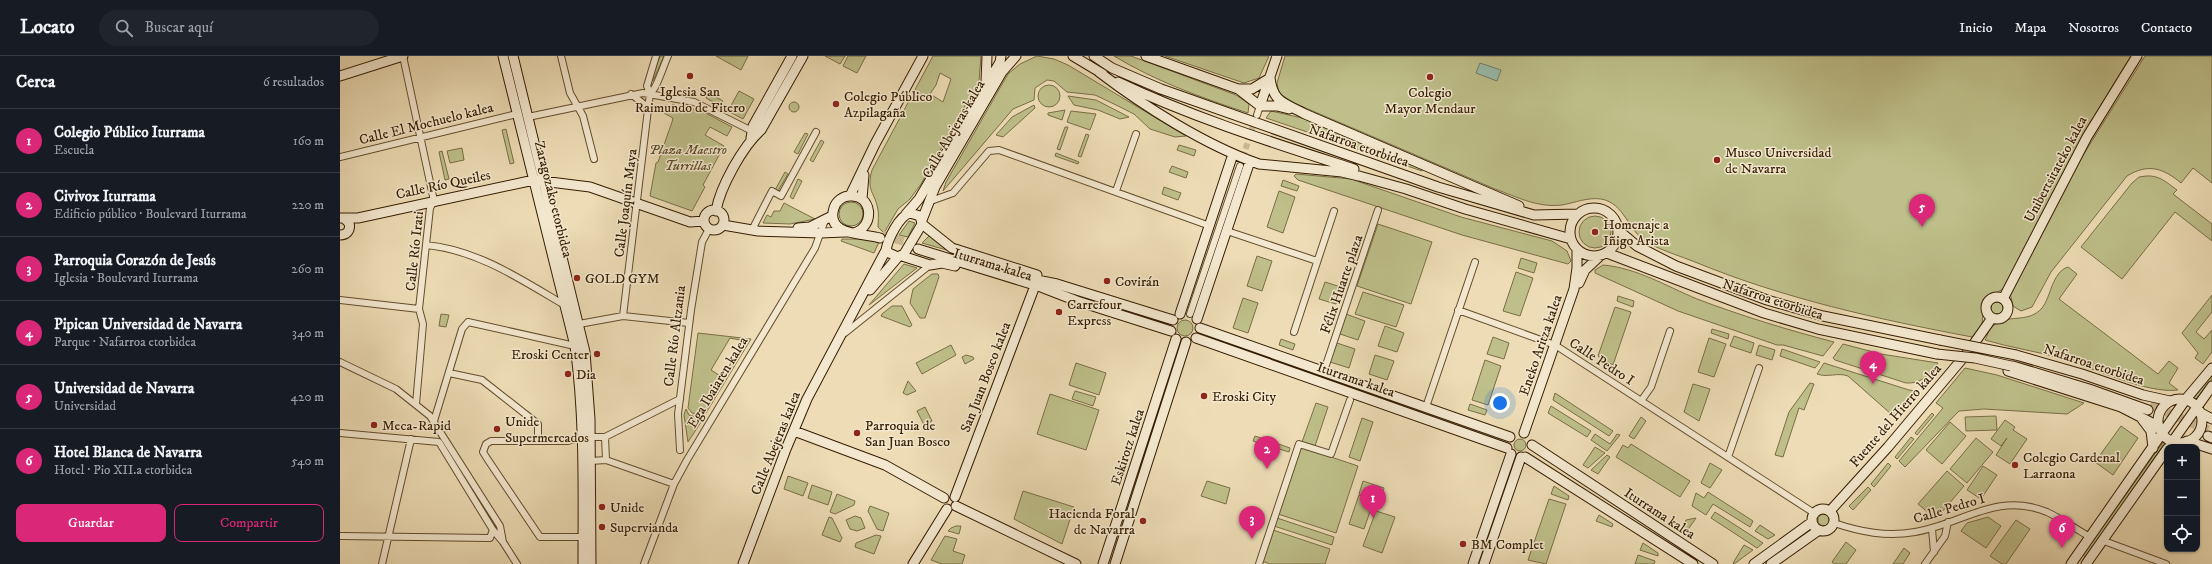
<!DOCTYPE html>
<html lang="es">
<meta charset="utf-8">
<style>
body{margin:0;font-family:"IM FELL DW Pica",serif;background:#20242c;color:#f1f3f6}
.controls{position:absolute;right:12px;bottom:12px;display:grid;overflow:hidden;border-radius:8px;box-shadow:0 1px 3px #0004}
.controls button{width:36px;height:36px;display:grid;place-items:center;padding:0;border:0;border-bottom:1px solid #363941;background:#171b24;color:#f1f3f6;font:20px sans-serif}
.you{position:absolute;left:1160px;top:347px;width:14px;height:14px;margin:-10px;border:3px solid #fff;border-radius:50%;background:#1a73e8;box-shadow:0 0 0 6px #1a73e833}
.badge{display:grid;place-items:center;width:26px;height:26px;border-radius:50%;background:#db2777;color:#fff;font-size:13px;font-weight:700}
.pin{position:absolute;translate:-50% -33px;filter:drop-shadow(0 1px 2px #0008)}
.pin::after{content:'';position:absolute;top:21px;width:14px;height:12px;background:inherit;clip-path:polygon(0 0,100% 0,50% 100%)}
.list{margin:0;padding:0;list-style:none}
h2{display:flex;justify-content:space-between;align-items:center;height:52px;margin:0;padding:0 16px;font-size:17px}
h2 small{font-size:13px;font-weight:400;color:#9ea1a6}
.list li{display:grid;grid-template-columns:26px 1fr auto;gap:12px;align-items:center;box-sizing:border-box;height:64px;padding:0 16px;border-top:1px solid #363941}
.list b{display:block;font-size:15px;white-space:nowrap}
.list p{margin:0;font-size:13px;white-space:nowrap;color:#9ea1a6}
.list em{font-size:13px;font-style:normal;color:#9ea1a6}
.actions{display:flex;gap:8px;padding:12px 16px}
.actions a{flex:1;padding:9px 0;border:1px solid #db2777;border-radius:8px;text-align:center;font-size:14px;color:#db2777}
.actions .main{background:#db2777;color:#fff}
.icon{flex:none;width:22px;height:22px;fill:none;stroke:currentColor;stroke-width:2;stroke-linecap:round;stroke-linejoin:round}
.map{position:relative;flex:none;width:1872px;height:508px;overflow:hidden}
header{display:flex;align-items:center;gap:24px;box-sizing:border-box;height:56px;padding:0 20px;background:#171b24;border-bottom:1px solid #363941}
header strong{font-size:19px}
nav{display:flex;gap:22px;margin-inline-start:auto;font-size:14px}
.search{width:280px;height:36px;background:#20242c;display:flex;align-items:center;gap:10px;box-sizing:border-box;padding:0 14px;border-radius:22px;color:#9ea1a6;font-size:15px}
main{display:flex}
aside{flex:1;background:#171b24}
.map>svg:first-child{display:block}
</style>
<header>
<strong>Locato</strong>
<div class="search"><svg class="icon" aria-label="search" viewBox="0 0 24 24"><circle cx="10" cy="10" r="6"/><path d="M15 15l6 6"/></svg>Buscar aquí</div>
<nav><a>Inicio</a><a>Mapa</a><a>Nosotros</a><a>Contacto</a></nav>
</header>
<main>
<aside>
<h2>Cerca<small>6 resultados</small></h2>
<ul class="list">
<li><span class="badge">1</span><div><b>Colegio Público Iturrama</b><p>Escuela</p></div><em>160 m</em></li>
<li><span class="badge">2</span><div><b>Civivox Iturrama</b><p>Edificio público · Boulevard Iturrama</p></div><em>220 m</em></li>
<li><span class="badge">3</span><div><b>Parroquia Corazón de Jesús</b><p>Iglesia · Boulevard Iturrama</p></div><em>260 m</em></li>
<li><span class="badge">4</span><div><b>Pipican Universidad de Navarra</b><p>Parque · Nafarroa etorbidea</p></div><em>340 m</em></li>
<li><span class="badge">5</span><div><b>Universidad de Navarra</b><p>Universidad</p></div><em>420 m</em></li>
<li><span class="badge">6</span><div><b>Hotel Blanca de Navarra</b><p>Hotel · Pio XII.a etorbidea</p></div><em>540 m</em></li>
</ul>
<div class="actions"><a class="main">Guardar</a><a>Compartir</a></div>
</aside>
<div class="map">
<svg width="1872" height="508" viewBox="0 0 1872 508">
<rect width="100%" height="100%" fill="#eddcb5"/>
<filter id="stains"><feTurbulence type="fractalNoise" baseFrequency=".005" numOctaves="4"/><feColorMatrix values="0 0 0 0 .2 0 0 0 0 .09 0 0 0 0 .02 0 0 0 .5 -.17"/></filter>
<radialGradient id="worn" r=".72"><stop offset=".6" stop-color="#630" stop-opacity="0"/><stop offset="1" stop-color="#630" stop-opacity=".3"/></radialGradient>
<!-- green -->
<path fill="#bebf8a" stroke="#7a6e45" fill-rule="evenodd" d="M320,0H324L313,25L311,23Z
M376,0H408L401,14Z
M485,0H505L500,8Z
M508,0H526L517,17L503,10Z
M593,0H641L639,25L581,128L570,143L558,153L544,177L538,171C538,166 539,159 538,154C535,135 526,137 532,114ZM600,17L611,23L603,46L590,38L596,29Z
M697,0L714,3L728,9L846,80L835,81L810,73L794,58L774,48L755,39L727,36L714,25L707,24L695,32L694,44L673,53L603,135L606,126L668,18L680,8Z
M774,0H791L896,39L909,48L908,57C862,42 815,25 774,0Z
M825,0H929L919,22L904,27Z
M945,0H1791C1744,73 1705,151 1667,229C1660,237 1651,237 1644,245L1642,269L1632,281C1537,263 1445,243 1355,206C1340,200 1323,195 1308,187C1288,176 1285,147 1261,143C1248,141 1234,147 1222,149C1198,152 1177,141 1155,133L954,47L939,37L937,27Z
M1805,0H1872V127L1853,112L1841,127C1823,112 1808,107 1787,120L1711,216L1692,251L1681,255L1673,250L1670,237L1727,125Z
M698 40a11 11 0 1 1 22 0a11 11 0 1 1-22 0Z
M399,35L414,43L403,63L388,55Z
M369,37L383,45L380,50L366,42Z
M728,40L756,44L789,61L780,63L758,54L734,49Z
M449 51a5 5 0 1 1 10 0a5 5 0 1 1-10 0Z
M333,48L339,52L340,49L347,53L349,51L355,54L356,52L392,71L387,80L370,71L365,79L384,90L363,129L365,131L352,155L310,140L316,107L318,106L332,66L333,62L324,57L325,49L332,50Z
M694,49L695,52L663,81L656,79L672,61Z
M725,54L722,64L708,59V57Z
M731,55L756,58L750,74L727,66Z
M931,55L967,63L1082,113V115L926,62Z
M725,71H728L720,94L717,93Z
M166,73L174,107L170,108L162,74Z
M465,77L468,78L458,98L454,96Z
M746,78L749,79L741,101L738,100Z
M481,84L484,86L473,106L470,104Z
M839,89L856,94L854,100L837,94Z
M122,92L124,104L110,107L107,95Z
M102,95L109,123L105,124L99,96Z
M716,97L739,106L738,108L715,100Z
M832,110L848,116L846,122L829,116Z
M445,116L448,118L438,135L435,134Z
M956,118L1011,123L1121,161L1212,185L1227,195L1231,205L1228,208L1122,179L958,124L954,120Z
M1806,120C1819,119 1826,126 1837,134L1833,138L1872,168V185L1835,156L1782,223L1741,191L1792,127L1799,121Z
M458,123L462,125L453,143L450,141Z
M943,124L959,130L957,135L941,130Z
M824,131L841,137L838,144L822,138Z
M939,135L955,141L943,177L927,171Z
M499 158a12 12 0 1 1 24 0a12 12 0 1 1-24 0Z
M444,147L475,163L450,168L423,167L427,159L431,161L434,155H440Z
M1239 176a16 16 0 1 1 32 0a16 16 0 1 1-32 0Z
M569,165L575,167L568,181L559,179Z
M1038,168L1092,186L1071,248L1017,230Z
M590,179L610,195L582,187Z
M502,183H521L539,186L534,197L501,185Z
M917,200L932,205L922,235L907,230Z
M1181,202L1197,207L1194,217L1178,212Z
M564,208L577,212L529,249Z
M1263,209C1297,212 1326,230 1357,243C1402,260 1448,274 1494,286L1483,300L1443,289H1437L1338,255L1255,217V214Z
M1728,211L1737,218L1719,243L1818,318L1829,305L1838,312L1829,327L1838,334C1806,338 1755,312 1723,303C1697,295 1671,292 1645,284C1648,279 1647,276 1652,271C1667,256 1687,269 1702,252C1711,241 1712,216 1728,211Z
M1176,216L1193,222L1180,260L1163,255Z
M592,218H598L599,221L585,262H580L570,247L573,233Z
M985,226L1001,231L996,248L979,243Z
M1023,236L1064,249L1056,271L1015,258Z
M1872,239V256L1856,276L1864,283L1872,274V296L1863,308L1855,302L1858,297L1842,277Z
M1278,240L1294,245L1293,251L1277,245Z
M903,242L918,247L908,277L893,272Z
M1651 252a6 6 0 1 1 12 0a6 6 0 1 1-12 0Z
M552,250H562L572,269L570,271L541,260L542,258Z
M1275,251L1291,256L1273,309L1258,300Z
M101,258L109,259L106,271L99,270Z
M1006,258L1025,265L1018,284L1000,278Z
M837 272a8 8 0 1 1 16 0a8 8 0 1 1-16 0Z
M1045,270L1064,277L1057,296L1038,290Z
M1372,273L1389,278L1388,283L1371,277Z
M358,277L411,283L366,357L359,359L352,357L348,352ZM390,282L405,285L382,321L371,314Z
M1394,280L1414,287L1411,297L1390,290Z
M1153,281L1169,287L1164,303L1147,298Z
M1369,282L1386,288L1374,321L1358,316Z
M941,283L955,288L953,294L939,289Z
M997,287L1015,293L1009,312L990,306Z
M1503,288L1541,298L1598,307C1589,319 1582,328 1566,327L1495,304L1493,302Z
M611,289L616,299L582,318L576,307Z
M1419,289L1435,294L1432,304L1416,299Z
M1442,293L1480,306L1475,312L1440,300Z
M626,299L633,301L634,303L625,308L622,301Z
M1035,299L1054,305L1047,324L1029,318Z
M1145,304L1161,310L1148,349L1132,344Z
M736,307L766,317L759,339L729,329Z
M1484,307L1569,334L1578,335L1559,357L1551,358L1508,320C1497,316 1488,322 1477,318Z
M1625,312L1657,319L1744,347L1727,358L1644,353L1619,355L1565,411L1559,405L1603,352L1596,347Z
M1872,318V323L1856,343L1854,342Z
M568,325L576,335L567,339L563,337Z
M1470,327L1474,328L1464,354L1459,352L1443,401L1435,399L1449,356Z
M1353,328L1370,333L1359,365L1344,356Z
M735,335L756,341L753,350L732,343Z
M1215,337L1273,375L1269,380L1213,344Z
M710,338L759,354L746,394L697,378Z
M976,347L988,351L975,390L962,386Z
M1130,348L1147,354L1145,359L1128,354Z
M1211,350L1251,375L1247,381L1208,357Z
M585,351L592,365L584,369L577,355Z
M346,353L349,359L363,363L348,386L344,359Z
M1592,357L1594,359L1577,379L1575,377Z
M1656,360L1657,374L1626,375L1625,361Z
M1301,361L1306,365L1294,383L1289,380Z
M1022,362L1033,366L1020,405L1009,401Z
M1665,364L1675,371L1673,374L1687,383L1670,408L1656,399L1667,382L1661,390L1651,383Z
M1610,366L1626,380L1602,408L1586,394Z
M1781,370L1798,382L1773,419L1755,406Z
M1255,378L1270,388L1277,378L1280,379L1267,395L1251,384Z
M915,380L950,392L949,396L913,385Z
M1571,381L1574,383L1557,403L1555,401Z
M1636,382L1653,396L1627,427L1610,413Z
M1174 389a6 6 0 1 1 12 0a6 6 0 1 1-12 0Z
M1824,385V388L1746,501L1743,499Z
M1291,388L1350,425L1340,441L1276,401L1283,389L1288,392Z
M961,391L1018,410L996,477L938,458Z
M1255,391L1265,397L1248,412L1243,409Z
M1267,399L1270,401L1258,418L1251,414Z
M1370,407L1382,414L1370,432L1361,427Z
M1548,407L1551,410L1534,431L1531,428Z
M1643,410L1657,419L1641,443L1627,434Z
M1607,415L1624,430L1596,463L1578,448Z
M448,420L468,427L463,440L444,433Z
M867,425L890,432L886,448L861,440Z
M1023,425L1044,432L1040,445L1019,438Z
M472,429L492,436L488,449L468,442Z
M1214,430L1229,440L1228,444L1211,438Z
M1528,431L1531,434L1513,454L1509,450Z
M683,435L734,451L722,488L674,463Z
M1368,436L1413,465L1410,471L1373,448L1366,459L1352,450L1356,437L1364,442Z
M497,438L515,445L514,449L495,458L490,456Z
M1019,439L1034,444L1024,473L1009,468Z
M1209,443L1226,448L1206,508L1188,504Z
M530,450L549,457L543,475L537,473L528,455Z
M1036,455L1055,461L1042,497L1023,490Z
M1375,456L1423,487L1417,492L1371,462Z
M1478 464a6 6 0 1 1 12 0a6 6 0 1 1-12 0Z
M1259,459L1273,468L1272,471L1256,465Z
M515,460L521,462L525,472L517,475L510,473L506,464Z
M489,461L492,462L502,482L500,486L482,479Z
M1648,461L1661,470L1646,492L1621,475L1627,467Z
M937,462L994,481L992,489L934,470Z
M1356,462L1347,475L1343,473L1346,464Z
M1676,464L1690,473L1666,508H1662L1650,500Z
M1420,469L1435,479L1428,483L1415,475Z
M616,470H621L619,478L608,475L611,472Z
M933,474L990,493L985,508H930L922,505Z
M536,479L541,480L534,498L515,491L516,487Z
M605,480L617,483L613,495L625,499L622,508H602L591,504Z
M1506,486L1516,494L1506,508H1495L1492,506Z
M1303,487L1318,497V500L1300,494Z
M1404,489L1413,494L1394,508L1393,507Z
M1564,492L1570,497L1563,508H1553Z
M1298,499L1315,505L1314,508H1295Z"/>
<!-- water -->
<path fill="#99bcab" stroke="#717c67" d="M1140,7L1161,14L1157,25L1136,17Z"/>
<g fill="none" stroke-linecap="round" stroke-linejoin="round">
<!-- street-tunnel -->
<path stroke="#c8b691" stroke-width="6" stroke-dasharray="6 3" stroke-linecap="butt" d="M900,110L915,64"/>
<!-- secondary-tunnel -->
<path stroke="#c8b691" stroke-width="9" stroke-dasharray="9 4.5" stroke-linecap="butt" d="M542,179L580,190
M1810,349L1870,375"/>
<defs>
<path id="street" d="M63,0L94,145L90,152L79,253L83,268L76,348
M221,0L230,37L243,60L254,103
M310,37C316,35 324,8 328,0
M310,37L307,30L316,0
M291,38L309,52
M917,59L920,50
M188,61L303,37L354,46L412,75
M0,101L177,58
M776,135L796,78
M588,146L613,137L649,95L659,94L870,170
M414,170L432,135L441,140L476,76
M887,175L977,205
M86,189C138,194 182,224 226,250
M0,244L79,253
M1118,254L1215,289L1474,457
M850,258L900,110
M283,260L310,37
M239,268L283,260L349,267
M954,276L994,155
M505,277L590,209
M0,306L56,333L90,360L160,470L163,486
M986,309L1038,154
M109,317L142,324L198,368V385
M1301,345L1311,331L1330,275
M1086,351L1135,206
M94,365L122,273L128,266L235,290
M0,377L99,386L153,474L163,486L177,508
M265,381L266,404
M340,394L338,358L351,254L362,186L369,173
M1388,401L1419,312
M250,405L266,404L334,428
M1494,467C1521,476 1546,481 1575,476C1621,469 1656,435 1707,456C1722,463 1736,473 1750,481
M1592,473L1594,496
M0,480L150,482L153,474
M245,481H200L148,404L143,396L146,388L151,385H228L242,381H265L340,343
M1764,485L1826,508
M42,508L71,383
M304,508L334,428L347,404L475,192L485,164
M919,508L959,388L991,398L1010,344
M1585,508L1605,480L1608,466"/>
<path id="secondary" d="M163,0L235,290C245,362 243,435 243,508
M173,0L245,296L250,363L251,508
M733,0L763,18
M754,0L772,12L821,33L1098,131L1194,159L1238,158
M806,0L898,33L920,50H937L949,53
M759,16C805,51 865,89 919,108L1002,116L1019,120L1066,133L1125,153L1231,183
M0,20L63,0
M930,22C933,47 945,47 965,58L1179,150
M646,26L647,0
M778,26C854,62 934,87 1014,113
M898,33H912L930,22
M920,50L937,0
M411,82L413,70L452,0
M510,140L535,88L583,0
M522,143L524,119
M1230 176a24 24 0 1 1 48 0a24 24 0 1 1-48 0Z
M364 164a10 10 0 1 1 20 0a10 10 0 1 1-20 0Z
M376,155C380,131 403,90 421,74L463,0
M570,157L580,160L582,168L564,198L558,201L549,197L546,194C548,183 559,160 570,157Z
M566,158L579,143L660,6L661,0
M0,162H18L194,124L250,131L350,166L364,165
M582,164L595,131L662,16L676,0
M582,168L612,192L697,219
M383,169L418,175L480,177L505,176
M458,172L470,171L492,160
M1278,174L1297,190L1336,210L1427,244L1483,260L1600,284
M514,177C536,170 532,138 510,140C503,140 496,145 494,152C485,180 523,177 540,182
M0,179C7,179 11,174 9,167L4,162
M578,193L701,231L737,245L831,275
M1267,197L1424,257L1478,273L1597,298
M562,200L590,209L602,207L615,210
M687,222L717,228L833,264
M1239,227L1245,214L1261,199
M530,234L558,201
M1646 252a11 11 0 1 1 22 0a11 11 0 1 1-22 0Z
M1663,243L1747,81L1797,0
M840,258L893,98
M857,263L910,105
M860,272L1170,381
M856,282L1167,392
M1676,299L1742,318L1803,339L1830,345
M1673,310L1749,333L1808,354
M1668,315L1781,351L1818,370
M1818 365a22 22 0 1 1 44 0a22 22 0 1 1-44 0Z
M1861,357L1872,363
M1802,363L1811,375L1813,392
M454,375L545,409L604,442
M1184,377L1234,233L1237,212V193
M1868,380L1872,382
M1847,385L1872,393
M1192,389L1373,508
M1830,389L1872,330
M1185,401L1353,508
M615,441L693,235
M616,450L736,508
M1472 464a11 11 0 1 1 22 0a11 11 0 1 1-22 0Z
M1490,455L1548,391L1628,296L1652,262
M403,508L446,393L467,343L546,194
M573,508L607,453
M763,508L836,283
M775,508L846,286
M1133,508L1171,398
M1144,508L1181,401
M1414,508L1472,466
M1431,508L1479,474
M1731,508L1846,343L1872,312
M1746,508L1827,393"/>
</defs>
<!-- street casing -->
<use href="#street" stroke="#634d2d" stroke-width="8"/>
<!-- secondary casing -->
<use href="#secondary" stroke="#351d00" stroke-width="11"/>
<!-- street -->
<use href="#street" stroke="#f3e8cf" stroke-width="6"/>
<!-- secondary -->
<use href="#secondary" stroke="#f3e8cf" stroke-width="9"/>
<defs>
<path id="secondary-bridge" d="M1600,284L1676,299
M1597,298L1635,302L1671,310"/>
</defs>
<!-- secondary-bridge casing -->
<use href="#secondary-bridge" stroke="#351d00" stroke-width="11" stroke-linecap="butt"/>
<!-- secondary-bridge -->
<use href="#secondary-bridge" stroke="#f3e8cf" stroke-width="9"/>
</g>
<!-- markers -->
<g fill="#8f2418" stroke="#f3e8cf" stroke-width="1.5">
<circle cx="350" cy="20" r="4"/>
<circle cx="1090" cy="21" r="4"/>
<circle cx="496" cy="48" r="4"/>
<circle cx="1377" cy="104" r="4"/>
<circle cx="1255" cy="176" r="4"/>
<circle cx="237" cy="222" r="4"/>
<circle cx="767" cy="225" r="4"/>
<circle cx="719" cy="256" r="4"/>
<circle cx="257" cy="298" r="4"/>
<circle cx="228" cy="318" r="4"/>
<circle cx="864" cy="340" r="4"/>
<circle cx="34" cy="369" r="4"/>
<circle cx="157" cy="373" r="4"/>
<circle cx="517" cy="377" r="4"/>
<circle cx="1675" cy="409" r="4"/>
<circle cx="262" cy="451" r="4"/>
<circle cx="803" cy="465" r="4"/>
<circle cx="262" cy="471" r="4"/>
<circle cx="1123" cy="488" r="4"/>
</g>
<g text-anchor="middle" stroke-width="3" stroke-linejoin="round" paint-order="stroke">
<!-- poi labels -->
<g font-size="14" fill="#351d00" stroke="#f3e8cf" text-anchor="start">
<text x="350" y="40" text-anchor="middle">Iglesia San<tspan x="350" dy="16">Raimundo de Fitero</tspan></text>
<text x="1090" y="41" text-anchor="middle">Colegio<tspan x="1090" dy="16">Mayor Mendaur</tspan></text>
<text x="504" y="45">Colegio Público<tspan x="504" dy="16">Azpilagaña</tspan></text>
<text x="1385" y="101">Museo Universidad<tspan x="1385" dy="16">de Navarra</tspan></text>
<text x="1263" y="173">Homenaje a<tspan x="1263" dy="16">Iñigo Arista</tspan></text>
<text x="245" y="227">GOLD GYM</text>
<text x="775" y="230">Covirán</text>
<text x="727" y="253">Carrefour<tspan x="727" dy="16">Express</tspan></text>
<text x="249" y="303" text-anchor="end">Eroski Center</text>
<text x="236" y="323">Dia</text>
<text x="872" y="345">Eroski City</text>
<text x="165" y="370">Unide<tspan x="165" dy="16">Supermercados</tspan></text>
<text x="42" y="374">Meca-Rapid</text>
<text x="525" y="374">Parroquia de<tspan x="525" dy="16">San Juan Bosco</tspan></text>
<text x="1683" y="406">Colegio Cardenal<tspan x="1683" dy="16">Larraona</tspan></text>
<text x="270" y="456">Unide</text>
<text x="795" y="462" text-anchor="end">Hacienda Foral<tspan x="795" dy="16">de Navarra</tspan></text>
<text x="270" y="476">Supervianda</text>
<text x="1131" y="493">BM Complet</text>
</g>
<!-- street labels -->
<g font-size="14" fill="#351d00" stroke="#f3e8cf">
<text transform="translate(86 67) rotate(-14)" y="5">Calle El Mochuelo kalea</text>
<text transform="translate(613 73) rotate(-60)" y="5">Calle Abejeras kalea</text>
<text transform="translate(1019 89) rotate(19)" y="5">Nafarroa etorbidea</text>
<text transform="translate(1715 113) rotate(-62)" y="5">Unibertsitateko kalea</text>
<text transform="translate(103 128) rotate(-12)" y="5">Calle Río Queiles</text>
<text transform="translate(214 143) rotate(76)" y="5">Zaragozako etorbidea</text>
<text transform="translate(285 147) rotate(-83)" y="5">Calle Joaquín Maya</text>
<text transform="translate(74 195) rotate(-84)" y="5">Calle Río Irati</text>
<text transform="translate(653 208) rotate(17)" y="5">Iturrama kalea</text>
<text transform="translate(1001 228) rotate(-71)" y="5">Félix Huarte plaza</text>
<text transform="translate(1433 243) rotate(18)" y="5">Nafarroa etorbidea</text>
<text transform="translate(334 280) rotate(-83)" y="5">Calle Río Altzania</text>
<text transform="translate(1200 289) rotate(-71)" y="5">Eneko Aritza kalea</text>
<text transform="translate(1262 305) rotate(33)" y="5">Calle Pedro I</text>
<text transform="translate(1754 308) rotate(18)" y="5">Nafarroa etorbidea</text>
<text transform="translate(645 321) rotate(-69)" y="5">San Juan Bosco kalea</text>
<text transform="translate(1016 323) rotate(19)" y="5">Iturrama kalea</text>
<text transform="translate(377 326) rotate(-59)" y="5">Ega Ibaiaren kalea</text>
<text transform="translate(1555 359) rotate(-49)" y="5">Fuente del Hierro kalea</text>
<text transform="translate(435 387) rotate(-68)" y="5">Calle Abejeras kalea</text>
<text transform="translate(787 391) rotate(-72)" y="5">Eskirotz kalea</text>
<text transform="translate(1609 452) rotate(-17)" y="5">Calle Pedro I</text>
<text transform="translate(1320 457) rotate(33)" y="5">Iturrama kalea</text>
</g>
<!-- park labels -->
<g font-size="14" font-style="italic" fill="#5e4e29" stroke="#f3e8cf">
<text x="348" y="98">Plaza Maestro<tspan x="348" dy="16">Turrillas</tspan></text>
</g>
</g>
<rect width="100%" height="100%" filter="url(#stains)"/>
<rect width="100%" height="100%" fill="url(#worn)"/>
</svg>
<div class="controls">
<button>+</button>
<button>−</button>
<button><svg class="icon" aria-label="locate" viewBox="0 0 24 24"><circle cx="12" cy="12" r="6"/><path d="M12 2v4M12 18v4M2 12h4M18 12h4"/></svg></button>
</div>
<div class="you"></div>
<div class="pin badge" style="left:1033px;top:462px">1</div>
<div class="pin badge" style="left:927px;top:413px">2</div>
<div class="pin badge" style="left:912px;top:483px">3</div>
<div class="pin badge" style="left:1533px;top:328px">4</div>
<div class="pin badge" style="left:1582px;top:171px">5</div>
<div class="pin badge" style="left:1722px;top:492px">6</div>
</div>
</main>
